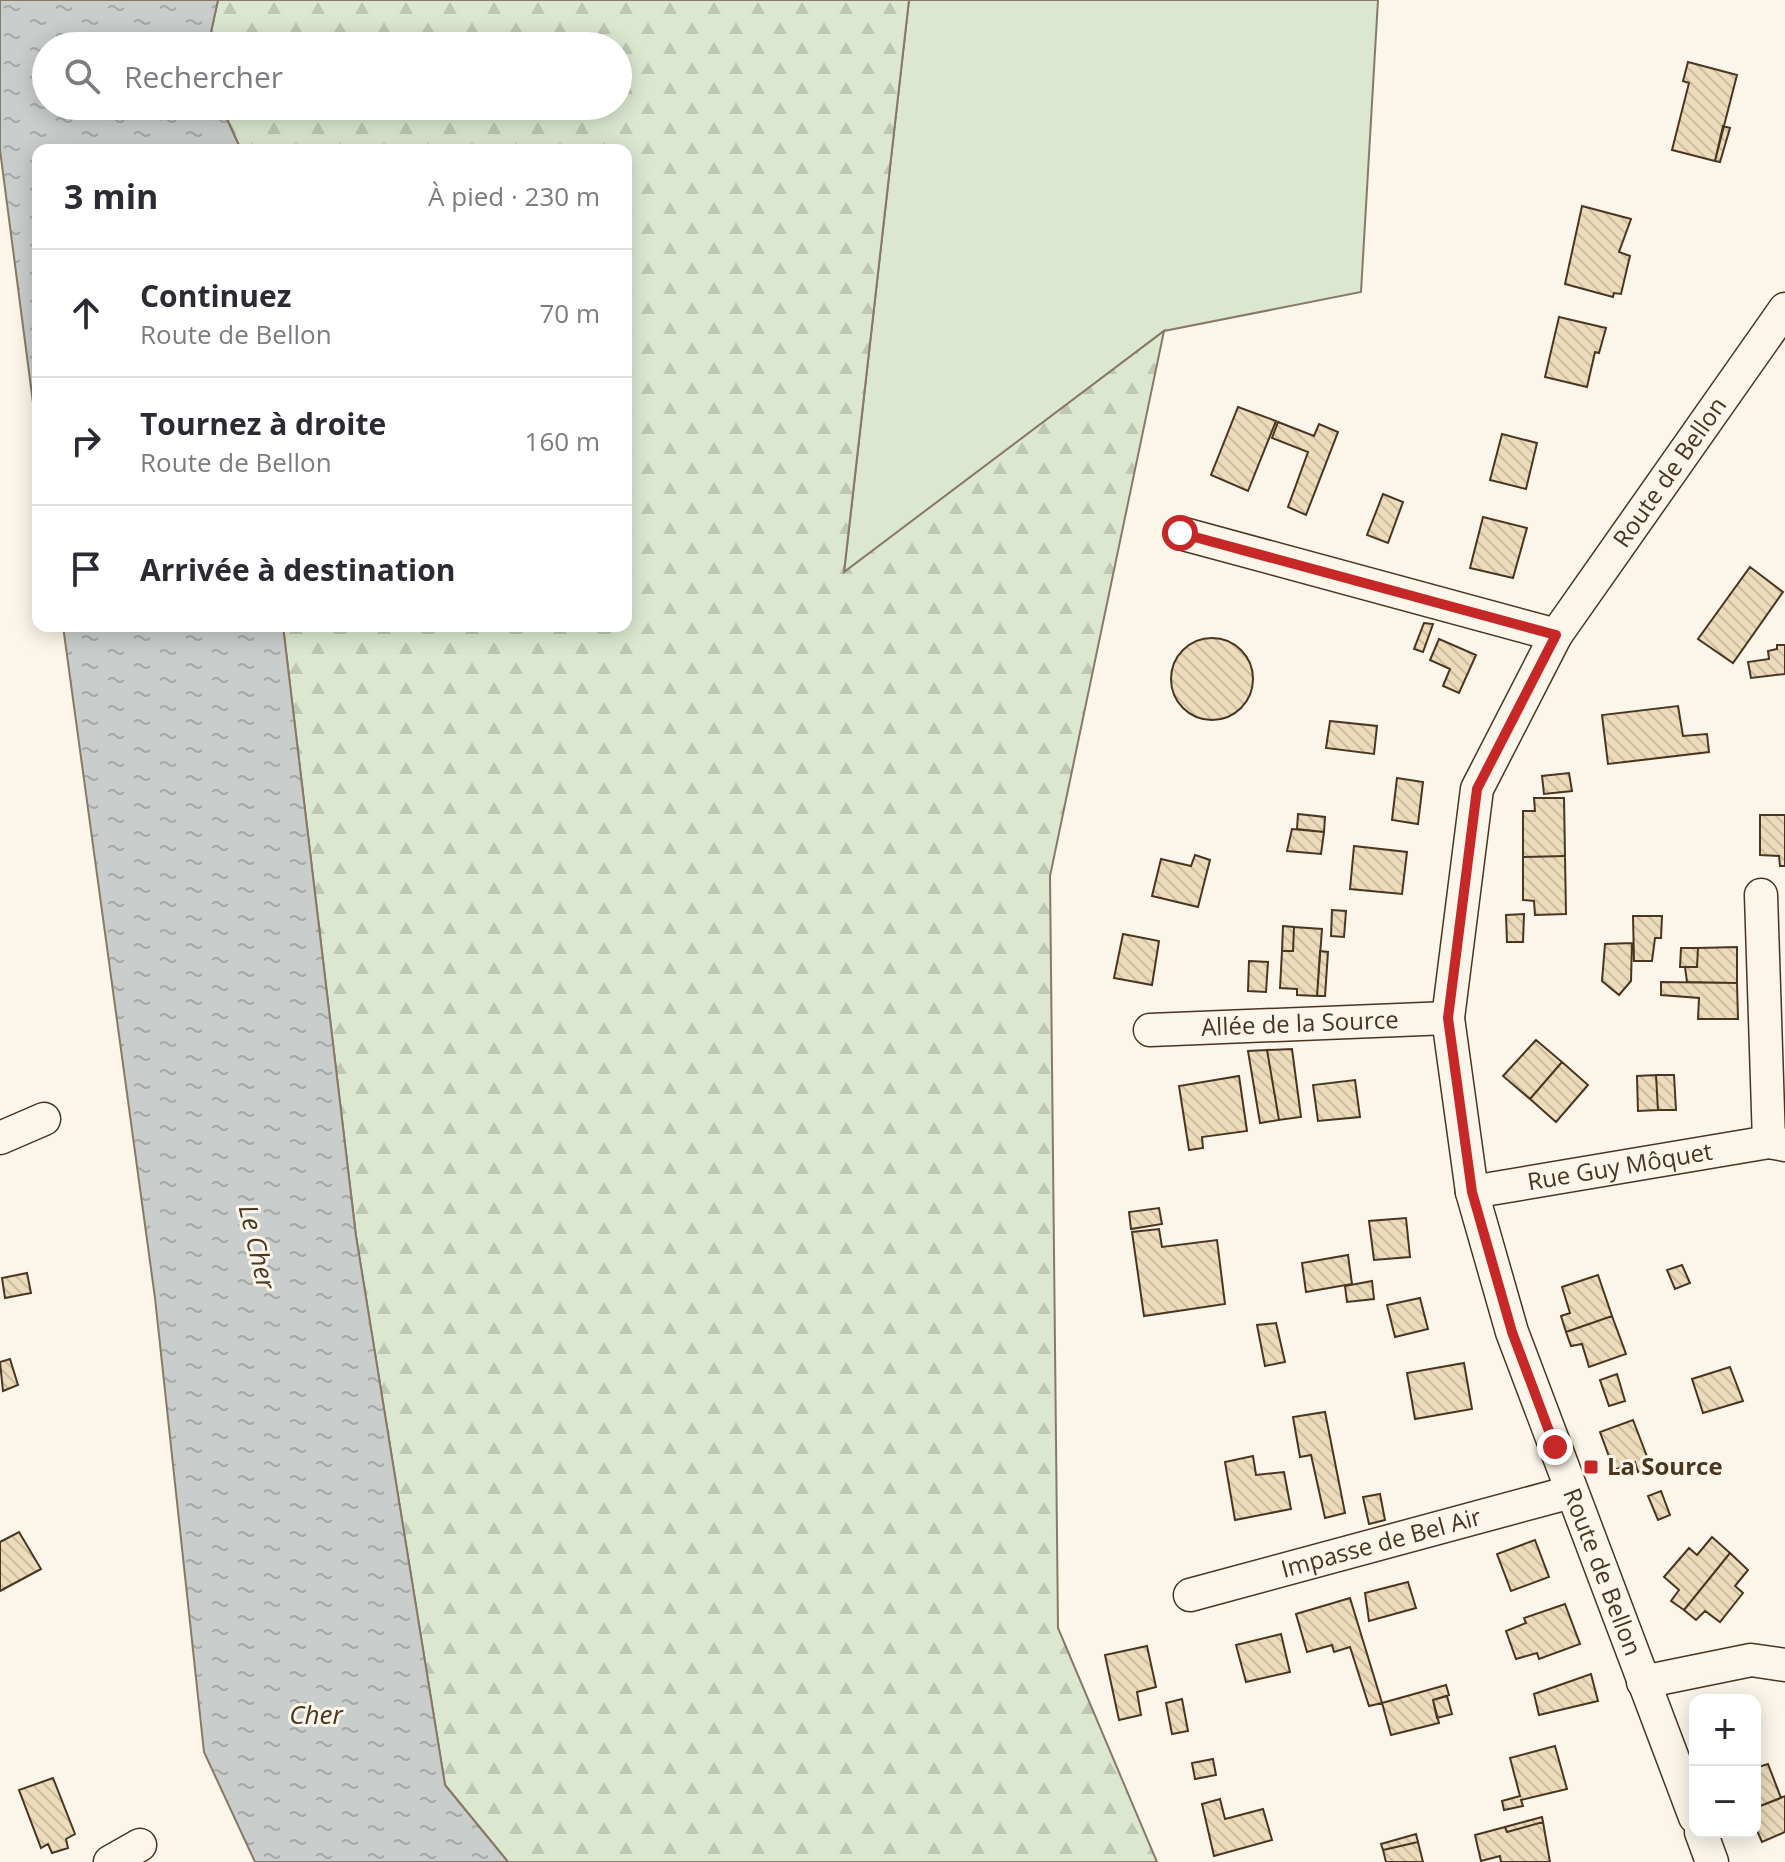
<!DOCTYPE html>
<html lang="fr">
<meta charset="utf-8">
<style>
body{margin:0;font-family:"Open Sans",sans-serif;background:#f2f2f3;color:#2b2b33}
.controls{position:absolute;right:24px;bottom:24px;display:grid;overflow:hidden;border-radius:16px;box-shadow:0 4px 20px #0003}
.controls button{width:72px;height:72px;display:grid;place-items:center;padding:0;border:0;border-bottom:2px solid #e1e1e2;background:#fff;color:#2b2b33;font:40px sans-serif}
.stop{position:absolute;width:24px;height:24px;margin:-18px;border:6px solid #c62828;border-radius:50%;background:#fff}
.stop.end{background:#c62828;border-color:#fff;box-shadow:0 2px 8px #0008}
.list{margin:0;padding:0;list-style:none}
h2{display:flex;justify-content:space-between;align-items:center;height:104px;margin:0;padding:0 32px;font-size:34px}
h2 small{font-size:26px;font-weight:400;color:#7c7c81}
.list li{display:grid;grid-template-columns:52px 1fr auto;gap:24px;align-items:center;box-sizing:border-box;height:128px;padding:0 32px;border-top:2px solid #e1e1e2}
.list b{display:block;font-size:30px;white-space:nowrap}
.list p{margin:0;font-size:26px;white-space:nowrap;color:#7c7c81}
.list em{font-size:26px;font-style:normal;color:#7c7c81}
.icon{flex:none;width:44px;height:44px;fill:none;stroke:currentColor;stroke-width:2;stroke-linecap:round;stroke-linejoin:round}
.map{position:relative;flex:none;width:1785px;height:1862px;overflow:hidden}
.search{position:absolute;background:#fff;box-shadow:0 4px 20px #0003;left:32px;top:32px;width:600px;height:88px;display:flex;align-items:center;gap:20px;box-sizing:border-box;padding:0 28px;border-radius:44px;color:#7c7c81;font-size:30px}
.panel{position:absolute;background:#fff;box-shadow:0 4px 20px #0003;left:32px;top:144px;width:600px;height:488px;border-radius:16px}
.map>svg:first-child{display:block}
</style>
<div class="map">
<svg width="1785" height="1862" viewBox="0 0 1785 1862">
<defs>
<pattern id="forest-firs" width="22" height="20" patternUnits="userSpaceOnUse" patternTransform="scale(2)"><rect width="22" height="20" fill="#dce7d0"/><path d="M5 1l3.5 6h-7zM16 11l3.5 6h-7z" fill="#bec7b2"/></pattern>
<pattern id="water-ripples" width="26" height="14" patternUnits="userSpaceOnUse" patternTransform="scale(2)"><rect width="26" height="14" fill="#c9cecd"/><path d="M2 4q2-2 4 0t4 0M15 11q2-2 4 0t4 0" fill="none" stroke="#a5a8a6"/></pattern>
<pattern id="building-back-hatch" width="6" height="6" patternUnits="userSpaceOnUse" patternTransform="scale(2)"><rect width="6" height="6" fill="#ecdcbc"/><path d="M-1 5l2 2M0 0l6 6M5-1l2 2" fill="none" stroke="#ccbda1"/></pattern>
</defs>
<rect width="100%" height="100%" fill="#fbf6e9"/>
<!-- green -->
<path fill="#dce7d0" stroke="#887966" stroke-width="2" d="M909,0H1378L1361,292L1164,331L844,573Z"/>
<!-- forest -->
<path fill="url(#forest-firs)" stroke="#887966" stroke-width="2" d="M218,0H909L844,572L1164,331L1050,876L1058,1628L1157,1862H508L445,1785L356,1236L283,626H626V150H241L221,106H618V46H208Z"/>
<!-- water -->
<path fill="url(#water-ripples)" stroke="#887966" stroke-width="2" d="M0,0H218L208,46H46V106H221L241,150H38V441L0,150Z
M63,626H283L356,1236L445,1785L508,1862H255L204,1752L155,1298Z"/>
<!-- building -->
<path fill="url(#building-back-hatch)" stroke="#4a3520" stroke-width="2" d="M1688,62L1737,75L1715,161L1672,150L1689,83L1683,81Z
M1723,126L1730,128L1720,162L1715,161Z
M1582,206L1631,219L1619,252L1630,256L1621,294L1614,293L1613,297L1565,284Z
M1559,317L1606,328L1599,353L1595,352L1587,387L1545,377Z
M1238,407L1276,421L1248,491L1211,475Z
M1278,422L1314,436L1319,424L1338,432L1306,515L1288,507L1308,452L1272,438Z
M1502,434L1537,443L1526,489L1490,480Z
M1383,494L1403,502L1388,543L1367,535Z
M1483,517L1527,528L1513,578L1470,568Z
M1750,567L1783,592L1733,663L1698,639Z
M1424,623L1433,624L1423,652L1414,649Z
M1171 679a41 41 0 1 1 82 0a41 41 0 1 1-82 0Z
M1439,639L1476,655L1459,693L1443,686L1450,669L1430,660Z
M1777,645H1785V674L1751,678L1748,662L1769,659L1768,651L1777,649Z
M1678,706L1683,736L1707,734L1709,752L1608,764L1602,715Z
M1330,721L1377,726L1374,754L1326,748Z
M1569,773L1572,791L1544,794L1542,776Z
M1397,778L1423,782L1418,824L1392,820Z
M1534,798H1564L1565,856L1523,857V811H1535Z
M1298,814L1325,817L1324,832L1297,829Z
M1760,815H1785V866H1780L1779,856L1760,855Z
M1292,829L1324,832L1321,854L1287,851Z
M1354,846L1407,852L1402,894L1350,889Z
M1195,855L1210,860L1198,907L1152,896L1161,859L1191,866Z
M1565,856L1566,914L1535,915L1534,901L1523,900V857Z
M1332,910L1346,911L1344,937L1331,936Z
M1524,914L1523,942H1507L1506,915Z
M1633,916H1662L1661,938H1655L1652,961H1634Z
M1283,926L1294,927L1293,951H1282Z
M1294,927L1322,929L1317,996L1297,995V989L1280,988L1282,951H1293Z
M1123,934L1159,941L1152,985L1114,978Z
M1632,943L1631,981L1619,995L1602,981L1605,944Z
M1737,947V983L1687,982L1685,967H1697L1698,948Z
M1681,948H1698L1697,967H1680Z
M1320,951L1328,952L1325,996H1317Z
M1249,961L1268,962L1266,992L1248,991Z
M1661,982L1737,983L1738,1019H1698L1699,998L1661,995Z
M1536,1040L1562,1062L1530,1099L1503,1076Z
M1292,1049L1301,1117L1279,1120L1267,1050Z
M1267,1050L1279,1120L1260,1123L1248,1051Z
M1562,1062L1588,1085L1556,1122L1530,1099Z
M1656,1075L1658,1110L1638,1111L1637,1076Z
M1656,1075H1674L1676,1110H1658Z
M1239,1076L1247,1131L1202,1137L1203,1148L1189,1150L1179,1086Z
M1355,1080L1360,1117L1318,1121L1313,1085Z
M1159,1208L1162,1224L1131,1229L1129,1212Z
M1406,1218L1410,1257L1374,1260L1369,1221Z
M1159,1229L1162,1247L1217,1240L1225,1304L1144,1316L1132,1232Z
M1348,1255L1352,1284L1306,1292L1302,1263Z
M1682,1265L1690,1283L1675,1289L1667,1270Z
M27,1273L31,1293L5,1298L2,1278Z
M1598,1275L1612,1316L1566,1332L1561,1316L1570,1313L1562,1287Z
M1372,1281L1374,1299L1347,1302L1345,1286Z
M1420,1298L1428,1329L1395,1337L1387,1305Z
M1612,1316L1626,1354L1589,1367L1582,1344L1571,1346L1566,1332Z
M1276,1323L1285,1362L1265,1366L1257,1325Z
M10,1359L18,1385L3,1391L0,1362Z
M1464,1363L1472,1409L1415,1419L1407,1373Z
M1730,1367L1743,1401L1703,1413L1692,1379Z
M1617,1374L1625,1401L1609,1406L1600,1380Z
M1325,1412L1345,1513L1325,1518L1311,1455L1300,1457L1293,1417Z
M1633,1420L1651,1467L1638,1472L1635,1462L1614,1470L1600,1432Z
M1253,1456L1256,1475L1284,1472L1291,1509L1235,1520L1225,1462Z
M1661,1491L1670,1515L1658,1520L1648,1496Z
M1380,1494L1385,1520L1369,1524L1363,1497Z
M19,1532L41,1569L0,1591V1542Z
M1712,1537L1730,1553L1684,1610L1671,1601L1679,1590L1664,1577L1689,1548L1697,1555Z
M1535,1540L1549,1577L1511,1591L1497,1554Z
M1730,1553L1748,1570L1735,1586L1743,1593L1720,1622L1705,1611L1696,1620L1684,1610Z
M1408,1582L1416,1608L1369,1621L1365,1593Z
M1350,1598L1382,1703L1369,1706L1350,1647L1334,1652L1332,1645L1307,1652L1296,1614Z
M1565,1604L1580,1644L1539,1659L1537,1653L1516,1659L1506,1631L1526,1623L1524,1618Z
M1281,1634L1290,1672L1246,1682L1236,1645Z
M1147,1646L1156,1687L1137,1692L1141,1715L1119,1720L1105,1655Z
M1591,1674L1598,1701L1539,1715L1534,1694Z
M1446,1685L1449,1695L1433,1700L1439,1723L1391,1735L1382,1703Z
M1447,1696L1452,1714L1437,1718L1433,1700Z
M1182,1699L1188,1731L1172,1734L1166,1703Z
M1555,1746L1567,1789L1521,1800L1523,1806L1504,1810L1502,1801L1520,1796L1510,1758Z
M1213,1759L1216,1775L1195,1779L1192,1763Z
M1768,1764L1781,1798L1755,1808V1768Z
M53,1778L75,1834L66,1839L68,1848L52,1853L48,1844L41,1848L19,1790Z
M1785,1796V1832L1762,1842L1755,1826V1808Z
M1220,1799L1225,1819L1263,1809L1272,1840L1214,1856L1202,1804Z
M1542,1817L1543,1822L1507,1832L1505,1827Z
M1543,1822L1550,1862H1501L1500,1856L1481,1861L1475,1835L1505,1827L1507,1832Z
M1416,1834L1418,1842L1383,1850L1381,1844Z
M1418,1842L1423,1862H1386L1383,1850Z"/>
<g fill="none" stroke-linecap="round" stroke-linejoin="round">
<defs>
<g id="minor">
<path d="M1180,533L1556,635"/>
<path d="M1761,895L1769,1142"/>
<path id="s1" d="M1150,1030L1448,1018"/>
<path d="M0,1138L44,1119"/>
<path id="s2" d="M1472,1192L1769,1142L1785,1145"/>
<path id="s3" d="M1190,1595L1571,1492"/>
<path d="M1643,1682L1751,1660L1785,1665"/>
<path id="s4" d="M1695,1817L1512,1332L1472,1192L1448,1018L1477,789L1556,635L1785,309"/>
<path d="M1701,1832L1712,1862"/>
<path d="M110,1862L140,1845"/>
</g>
</defs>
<!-- minor casing -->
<use href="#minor" stroke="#4a3520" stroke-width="35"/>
<!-- minor -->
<use href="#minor" stroke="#fbf6e9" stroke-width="32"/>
</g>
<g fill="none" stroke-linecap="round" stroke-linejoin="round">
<!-- route -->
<path stroke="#c62828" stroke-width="10" d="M1180,533L1556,635L1477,789L1448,1018L1472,1192L1512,1332L1555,1447"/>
</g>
<!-- markers -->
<rect fill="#c62828" stroke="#fbf6e9" stroke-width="3" x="1583" y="1459" width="16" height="16" rx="4"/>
<g text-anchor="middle" stroke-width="6" stroke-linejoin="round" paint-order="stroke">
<!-- street labels -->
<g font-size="24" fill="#4a3520" stroke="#fbf6e9">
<text dy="8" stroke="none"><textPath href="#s4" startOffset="1442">Route de Bellon</textPath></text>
<text dy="8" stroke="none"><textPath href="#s1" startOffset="150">Allée de la Source</textPath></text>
<text dy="8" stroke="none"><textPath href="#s2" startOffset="150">Rue Guy Môquet</textPath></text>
<text dy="8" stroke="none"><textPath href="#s3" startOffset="198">Impasse de Bel Air</textPath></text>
<text transform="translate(1602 1572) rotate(69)" y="8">Route de Bellon</text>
</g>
<!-- poi labels -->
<g font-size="24" font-weight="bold" fill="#4a3520" stroke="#fbf6e9" text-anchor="start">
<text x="1607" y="1475">La Source</text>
</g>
<!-- water labels -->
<g font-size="26" font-style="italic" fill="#4a3520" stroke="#fbf6e9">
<text transform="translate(257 1247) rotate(77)" y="9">Le Cher</text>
<text x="316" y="1724">Cher</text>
</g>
</g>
</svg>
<div class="controls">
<button>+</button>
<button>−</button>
</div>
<div class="stop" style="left:1180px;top:533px"></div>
<div class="stop end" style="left:1555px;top:1447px"></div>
<div class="search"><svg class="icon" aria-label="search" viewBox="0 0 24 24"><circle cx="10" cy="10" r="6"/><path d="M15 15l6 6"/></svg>Rechercher</div>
<section class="panel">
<h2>3 min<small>À pied · 230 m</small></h2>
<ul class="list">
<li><svg class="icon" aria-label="ahead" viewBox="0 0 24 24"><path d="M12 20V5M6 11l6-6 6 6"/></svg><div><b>Continuez</b><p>Route de Bellon</p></div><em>70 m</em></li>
<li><svg class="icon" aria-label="right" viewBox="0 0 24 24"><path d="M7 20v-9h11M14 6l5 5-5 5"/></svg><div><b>Tournez à droite</b><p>Route de Bellon</p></div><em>160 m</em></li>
<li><svg class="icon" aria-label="arrive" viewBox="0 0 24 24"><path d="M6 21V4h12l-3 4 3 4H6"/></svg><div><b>Arrivée à destination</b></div></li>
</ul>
</section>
</div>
